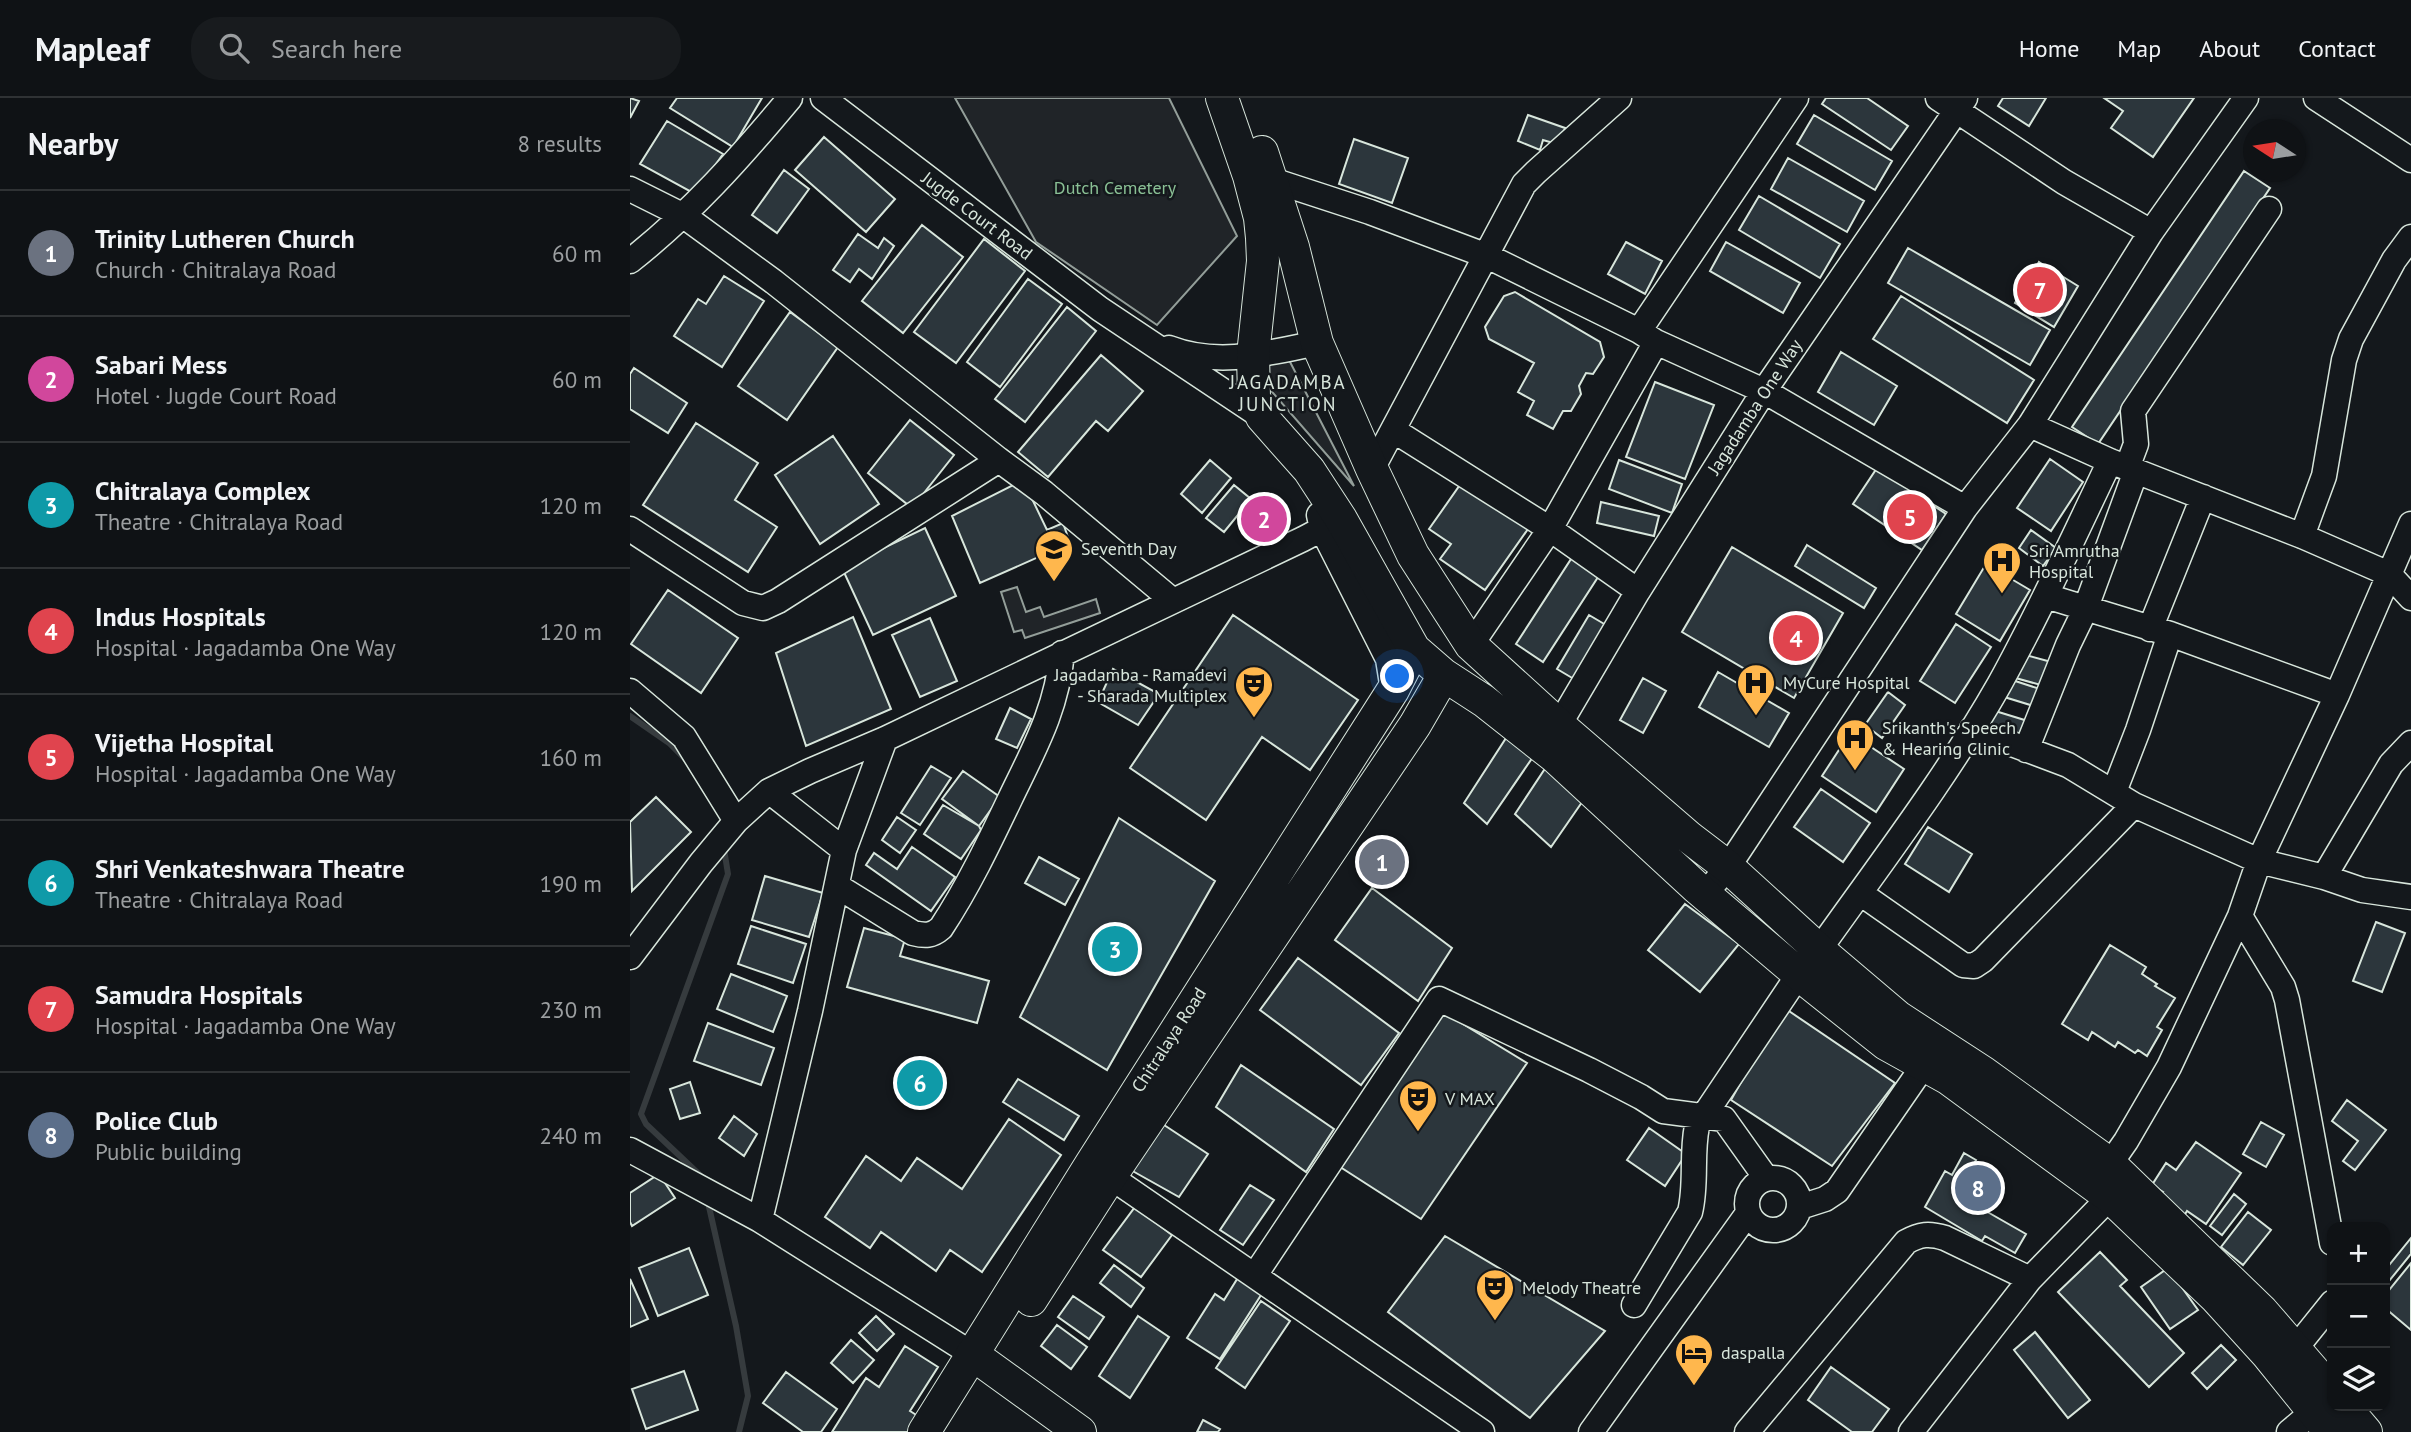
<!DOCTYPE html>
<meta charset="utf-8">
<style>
body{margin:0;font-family:"PT Sans",sans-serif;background:#181b1e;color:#f1f3f6}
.controls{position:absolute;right:21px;bottom:21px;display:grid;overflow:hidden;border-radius:14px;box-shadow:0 2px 5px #0004}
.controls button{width:63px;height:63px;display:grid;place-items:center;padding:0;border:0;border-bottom:2px solid #2f3234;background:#0f1215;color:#f1f3f6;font:35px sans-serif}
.compass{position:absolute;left:1613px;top:21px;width:63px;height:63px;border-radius:50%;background:#0f1215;box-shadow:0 2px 5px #0004;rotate:282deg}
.you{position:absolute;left:768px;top:579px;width:24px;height:24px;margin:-18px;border:5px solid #fff;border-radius:50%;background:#1a73e8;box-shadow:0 0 0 10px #1a73e833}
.badge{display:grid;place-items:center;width:46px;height:46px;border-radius:50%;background:#ea580c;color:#fff;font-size:23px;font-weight:700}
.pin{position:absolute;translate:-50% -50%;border:4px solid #fff;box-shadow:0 2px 7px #0006}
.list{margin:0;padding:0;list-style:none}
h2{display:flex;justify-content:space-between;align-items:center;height:91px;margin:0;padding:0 28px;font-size:30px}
h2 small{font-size:23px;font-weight:400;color:#9b9ea0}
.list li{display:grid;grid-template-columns:46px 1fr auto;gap:21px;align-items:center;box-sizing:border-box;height:126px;padding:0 28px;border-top:2px solid #2f3234}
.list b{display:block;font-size:26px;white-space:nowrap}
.list p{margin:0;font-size:23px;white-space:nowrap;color:#9b9ea0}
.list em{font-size:23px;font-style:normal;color:#9b9ea0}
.icon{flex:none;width:38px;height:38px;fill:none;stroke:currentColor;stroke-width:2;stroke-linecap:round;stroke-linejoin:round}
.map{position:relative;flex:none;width:1781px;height:1334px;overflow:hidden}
header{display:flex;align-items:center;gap:42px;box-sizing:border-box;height:98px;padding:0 35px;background:#0f1215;border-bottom:2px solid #2f3234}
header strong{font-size:33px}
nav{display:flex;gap:38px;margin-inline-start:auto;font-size:24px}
.search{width:490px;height:63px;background:#181b1e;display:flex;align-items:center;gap:18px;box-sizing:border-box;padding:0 24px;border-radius:28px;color:#9b9ea0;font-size:26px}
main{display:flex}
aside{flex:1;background:#0f1215}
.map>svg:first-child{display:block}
</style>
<header>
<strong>Mapleaf</strong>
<div class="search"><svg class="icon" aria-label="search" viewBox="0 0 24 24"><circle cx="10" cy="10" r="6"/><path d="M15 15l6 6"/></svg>Search here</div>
<nav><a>Home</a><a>Map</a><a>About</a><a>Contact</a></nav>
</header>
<main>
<aside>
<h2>Nearby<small>8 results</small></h2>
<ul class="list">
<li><span class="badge" style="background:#6b7280">1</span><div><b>Trinity Lutheren Church</b><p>Church · Chitralaya Road</p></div><em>60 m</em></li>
<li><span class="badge" style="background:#d1479c">2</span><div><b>Sabari Mess</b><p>Hotel · Jugde Court Road</p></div><em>60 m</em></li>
<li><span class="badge" style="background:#0f9aa8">3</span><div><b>Chitralaya Complex</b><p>Theatre · Chitralaya Road</p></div><em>120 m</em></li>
<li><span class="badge" style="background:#e0444e">4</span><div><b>Indus Hospitals</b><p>Hospital · Jagadamba One Way</p></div><em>120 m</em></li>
<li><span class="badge" style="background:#e0444e">5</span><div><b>Vijetha Hospital</b><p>Hospital · Jagadamba One Way</p></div><em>160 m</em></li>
<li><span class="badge" style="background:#0f9aa8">6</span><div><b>Shri Venkateshwara Theatre</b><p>Theatre · Chitralaya Road</p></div><em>190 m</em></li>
<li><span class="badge" style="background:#e0444e">7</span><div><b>Samudra Hospitals</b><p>Hospital · Jagadamba One Way</p></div><em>230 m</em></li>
<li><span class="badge" style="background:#5c6f8a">8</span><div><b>Police Club</b><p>Public building</p></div><em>240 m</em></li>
</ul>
</aside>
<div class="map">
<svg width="1781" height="1334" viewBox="0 0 1781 1334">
<rect width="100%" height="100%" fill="#14181c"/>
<!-- green -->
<path fill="#202428" stroke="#939e99" stroke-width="2" d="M325,0H539L607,138L527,227L406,144Z
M658,260L724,388L636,287V264Z
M387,489L396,514L410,509L414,519L466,501L470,515L395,540L392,532L384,534L371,494Z"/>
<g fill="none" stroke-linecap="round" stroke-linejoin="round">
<!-- stream -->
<path stroke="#363b3e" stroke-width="6" d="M0,618L39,645L56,662
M72,1079L16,1026L11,1016L98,776L94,751
M77,1100L106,1228L118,1298L109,1334"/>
</g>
<!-- building -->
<path fill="#2c363c" stroke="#d8e6dc" stroke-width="2" d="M0,0L9,3L0,20Z
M47,0H132L103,49L40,10Z
M1196,0H1237L1278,28L1261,52L1192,6Z
M1373,0H1416L1399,28L1368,8Z
M1474,0H1564L1523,59L1481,30L1493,13Z
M898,17L935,30L930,47L913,42L910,52L888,43Z
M1184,17L1262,63L1245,92L1167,46Z
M37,23L93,56L65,96L10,66Z
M194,39L265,101L236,134L165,72Z
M724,41L778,60L762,105L709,86Z
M1158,60L1234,103L1217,134L1141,91Z
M154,72L179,91L147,135L122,117Z
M1614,73L1640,90L1468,346L1442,329Z
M1129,98L1210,146L1190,180L1109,132Z
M292,127L333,159L273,235L232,203Z
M228,136L248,150L254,140L264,148L242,181L229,171L220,184L203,172Z
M354,141L395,173L326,265L284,234Z
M996,144L1032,163L1015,196L978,176Z
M1096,144L1170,185L1153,215L1080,173Z
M1278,150L1420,232L1400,267L1258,185Z
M1409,164L1448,188L1424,229L1385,205Z
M94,178L134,203L92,269L44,238L68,201L76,206Z
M398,181L432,206L370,289L337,264Z
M885,194L970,244L974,259L963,276L956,275L949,288L951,296L941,313H933L923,331L897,317L904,303L888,294L904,265L859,241L855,229L874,198Z
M1271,198L1404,282L1377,325L1243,241Z
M437,209L466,233L395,324L365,301Z
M160,214L208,249L157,322L108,288Z
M1211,254L1267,288L1244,327L1188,294Z
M471,257L513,293L478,333L466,323L418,379L388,354Z
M4,270L57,305L38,335L0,311V276Z
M1025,284L1084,307L1055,381L996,359Z
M280,322L324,357L282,410L238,375Z
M66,325L128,365L105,402L147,429L118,474L13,407Z
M203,338L249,406L190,446L145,377Z
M1420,361L1453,384L1421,433L1387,410Z
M580,362L601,380L572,415L551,396Z
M989,362L1052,386L1042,415L979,391Z
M1247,370L1316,416L1292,452L1223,406Z
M393,382L417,432L433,425L440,445L350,485L322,418Z
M832,384L898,431L855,492L810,461L821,446L799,431Z
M604,387L621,401L594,434L576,420Z
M971,404L1029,418L1024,438L967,425Z
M295,430L326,498L243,537L212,470Z
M1401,432L1426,450L1413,468L1389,450Z
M1177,447L1246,490L1234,510L1165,468Z
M1102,449L1213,515L1164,600L1052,534Z
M943,458L970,476L913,564L886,546Z
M1356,466L1400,492L1370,543L1326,516Z
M38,492L108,540L71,595L1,546Z
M603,517L728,602L680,672L632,639L576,722L500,670Z
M959,517L981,530L949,584L927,571Z
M223,519L261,611L176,648L146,555Z
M300,520L327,583L290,599L262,537Z
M1326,526L1361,549L1325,605L1290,583Z
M1388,555L1425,565L1418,589L1382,579Z
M483,571L529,596L508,627L468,604Z
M1088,574L1159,615L1139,649L1069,609Z
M1013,580L1036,593L1013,635L990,622Z
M1376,580L1413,592L1407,609L1371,598Z
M1258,594L1275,607L1252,640L1235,627Z
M380,610L401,621L387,650L366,641Z
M1362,612L1401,624L1395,644L1356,632Z
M1220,635L1274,671L1246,714L1192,678Z
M878,637L905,656L857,726L834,705Z
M920,663L959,694L921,749L885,716Z
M301,668L321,680L290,727L271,715Z
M333,673L370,699L349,728L312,701Z
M1191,691L1240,725L1213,764L1164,729Z
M26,699L61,734L2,793L0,724Z
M313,707L349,728L351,732L331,761L294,736Z
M267,719L286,732L270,755L252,742Z
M489,720L585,783L477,972L390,919Z
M1298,729L1342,756L1319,794L1275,766Z
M282,749L325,779L301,813L236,767L244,755L267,771Z
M409,759L449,781L435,807L395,785Z
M135,778L193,795L179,839L122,822Z
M742,790L822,850L788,903L705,842Z
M1055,806L1109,846L1070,894L1018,852Z
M1746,824L1775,835L1752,894L1723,883Z
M121,828L176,846L163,885L108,866Z
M234,830L275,841L270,858L359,883L347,925L217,889Z
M1480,847L1516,869L1512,876L1527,886L1525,888L1545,900L1527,929L1532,932L1517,958L1508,952L1505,955L1488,944L1485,949L1462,934L1458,942L1432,926Z
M668,860L769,935L731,987L630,912Z
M101,876L157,898L143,934L87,911Z
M1153,909L1265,985L1202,1068L1101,1002Z
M810,912L897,965L791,1121L704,1065Z
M78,925L144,950L131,987L64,963Z
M611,967L704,1031L676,1074L586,1009Z
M388,981L449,1018L434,1042L373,1004Z
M60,984L70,1015L50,1021L40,991Z
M1717,1002L1756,1032L1725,1072L1713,1063L1728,1043L1702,1023Z
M104,1018L127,1036L114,1058L89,1040Z
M379,1021L431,1057L352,1174L320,1152L306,1173L251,1134L240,1150L195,1119L236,1058L271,1083L287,1060L332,1091Z
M528,1023L578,1056L549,1099L499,1071Z
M1631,1024L1654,1037L1636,1069L1613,1056Z
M1019,1030L1056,1056L1035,1088L997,1062Z
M1566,1044L1611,1075L1576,1126L1557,1113L1554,1118L1528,1100L1533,1094L1522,1087L1536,1065L1546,1072Z
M1334,1055L1346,1062L1326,1096L1396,1136L1385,1155L1355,1138L1352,1143L1295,1109L1315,1073L1322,1077Z
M29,1076L45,1100L2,1128L0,1124V1095Z
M620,1087L644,1102L613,1147L590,1132Z
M1604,1096L1616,1106L1592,1137L1580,1128Z
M505,1109L542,1137L511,1179L473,1152Z
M1618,1114L1641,1132L1613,1167L1591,1149Z
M815,1138L975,1233L900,1320L758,1214Z
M1781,1140V1156L1755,1188V1172Z
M59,1150L78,1197L28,1218L9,1170Z
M1470,1154L1497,1182L1490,1188L1554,1255L1519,1289L1428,1194Z
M1781,1165V1232L1755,1210V1197Z
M484,1167L514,1190L501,1209L470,1185Z
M1538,1170L1568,1212L1540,1231L1511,1189Z
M609,1178L633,1194L590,1261L557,1240L585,1196L594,1202Z
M0,1181L18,1221L0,1229Z
M443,1198L474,1219L459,1241L428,1219Z
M631,1203L660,1223L615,1290L586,1270Z
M246,1218L264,1236L247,1253L229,1235Z
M508,1218L539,1239L500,1300L469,1278Z
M427,1227L457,1249L441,1271L411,1248Z
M1405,1234L1460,1302L1438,1320L1384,1252Z
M221,1242L244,1262L223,1285L201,1265Z
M1591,1247L1606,1262L1577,1291L1562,1275Z
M275,1248L308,1269L280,1313L299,1325L293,1334H202L236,1280L249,1289Z
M1201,1269L1259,1311L1242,1334H1222L1178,1302Z
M54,1273L68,1312L16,1331L2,1291Z
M156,1274L207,1311L191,1334H173L133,1305Z
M573,1322L590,1331L588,1334H567Z"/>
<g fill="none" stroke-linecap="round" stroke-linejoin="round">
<defs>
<path id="minor" d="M193,0L470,211L632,319
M1308,0L1434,84L1521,134
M1686,0L1781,62
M642,82L740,114L857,158L1009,233L1026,244L1134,293L1335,410
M0,91L54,118L144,184L369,362L414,395L542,502
M0,163C61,115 110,60 160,0
M1009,233L1166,0
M539,250C588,269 638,255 687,245
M1400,327L1480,363L1672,438L1759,476L1781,500
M763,332L920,431L1008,493
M1497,370L1506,346L1503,313L1639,111
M742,371L894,86L906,74L989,0
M689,417L692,431L758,561L763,592
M0,431L113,505L133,510L148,503L369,362
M1672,438L1694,378L1714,262L1721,241L1764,162L1781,139
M1416,498L1540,536L1707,597
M1520,531L1573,399
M841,547L920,431L1026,244
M0,593L54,639L106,723
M929,627L1008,493L1134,293L1335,0
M1342,631L1438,667L1504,707L1629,763L1694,779L1732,792L1781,799
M1396,652L1438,547L1455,512L1506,373
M139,693L214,752
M1484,694L1508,632L1540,536
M1694,779L1761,666L1781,645
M207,788L283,835C295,838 302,838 311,830C338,789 359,745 380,701C404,651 427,611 432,555
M1230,795L1333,867L1344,868L1353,862L1504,707
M1075,796L1098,769L1335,410L1400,327L1521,134L1616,0
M1610,818L1653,889L1657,902L1702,1145
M1189,852C1250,766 1316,680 1369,587C1409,515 1444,438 1480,363
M0,859L71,765L106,723L139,693L180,673L255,641L673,441L711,421
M0,1052L130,1122L342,1256
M1480,1066L1496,1043L1539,969L1610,818L1629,763L1707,597L1781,426
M466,1069L852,1334
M1117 1106a26 26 0 1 1 52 0a26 26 0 1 1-52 0Z
M1170,1109L1195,1101L1207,1093L1294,967
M130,1122L180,913L214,752L255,641
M625,1177L809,901L959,972L1011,999L1033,1013L1094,1021L1136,1080
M1004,1207L1060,1114C1067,1086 1061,1057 1067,1028L1169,876
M1665,1251L1702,1205
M961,1334L1118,1115
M1117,1334L1276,1144C1290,1136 1299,1135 1315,1140L1400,1181
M1281,1334L1400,1181L1480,1099
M1659,1334L1696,1303"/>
<path id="major" d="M592,0L619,78L630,120L632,140L633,163L623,257L624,299L632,319L679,372L711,421L784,551L814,577L854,603L925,659L1066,789L1178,884L1256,946L1319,981L1480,1099L1586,1200L1637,1256L1700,1334
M632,54L663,149L687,245L742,371L783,457L841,547L929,627L1060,740L1098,769L1189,852L1268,919L1354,975L1480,1066L1632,1213L1702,1294
M401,1202L480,1079L785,627L814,577
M342,1256L450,1334
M1714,1308L1736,1334
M294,1334L461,1066L763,592L784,551"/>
</defs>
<!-- minor casing -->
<use href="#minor" stroke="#d8e6dc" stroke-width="27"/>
<!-- major casing -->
<use href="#major" stroke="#d8e6dc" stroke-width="34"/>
<!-- minor -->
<use href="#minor" stroke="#14181c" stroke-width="24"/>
<!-- major -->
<use href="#major" stroke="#14181c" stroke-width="32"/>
</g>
<!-- icons -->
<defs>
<symbol id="school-pin" viewBox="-11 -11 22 30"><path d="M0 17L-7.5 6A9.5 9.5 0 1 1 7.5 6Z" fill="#ffb74d" stroke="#14181c"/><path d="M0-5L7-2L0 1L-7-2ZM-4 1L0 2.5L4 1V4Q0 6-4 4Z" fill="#111"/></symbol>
<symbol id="hospital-pin" viewBox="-11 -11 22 30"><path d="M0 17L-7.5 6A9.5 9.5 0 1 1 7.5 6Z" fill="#ffb74d" stroke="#14181c"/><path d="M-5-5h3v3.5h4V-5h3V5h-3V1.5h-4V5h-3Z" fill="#111"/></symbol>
<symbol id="theatre-pin" viewBox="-11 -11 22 30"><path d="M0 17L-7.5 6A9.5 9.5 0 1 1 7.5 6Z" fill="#ffb74d" stroke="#14181c"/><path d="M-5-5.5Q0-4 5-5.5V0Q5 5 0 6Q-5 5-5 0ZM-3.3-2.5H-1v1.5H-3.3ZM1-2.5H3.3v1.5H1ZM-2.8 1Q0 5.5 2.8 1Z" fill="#111"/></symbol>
<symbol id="hotel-pin" viewBox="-11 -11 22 30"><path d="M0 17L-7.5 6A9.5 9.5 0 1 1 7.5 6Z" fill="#ffb74d" stroke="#14181c"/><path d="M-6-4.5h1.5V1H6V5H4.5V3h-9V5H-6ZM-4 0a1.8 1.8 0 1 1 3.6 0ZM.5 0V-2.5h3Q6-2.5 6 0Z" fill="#111"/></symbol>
</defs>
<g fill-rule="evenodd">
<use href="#school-pin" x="402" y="429" width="44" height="60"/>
<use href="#hospital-pin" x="1350" y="441" width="44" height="60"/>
<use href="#hospital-pin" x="1104" y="563" width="44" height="60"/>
<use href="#theatre-pin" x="602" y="565" width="44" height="60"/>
<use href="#hospital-pin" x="1203" y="618" width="44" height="60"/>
<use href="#theatre-pin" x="766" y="979" width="44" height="60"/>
<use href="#theatre-pin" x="843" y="1168" width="44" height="60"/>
<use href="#hotel-pin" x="1042" y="1233" width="44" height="60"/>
</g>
<g text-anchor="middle" stroke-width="5" stroke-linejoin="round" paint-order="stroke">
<!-- park labels -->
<g font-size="18" fill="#8ac095" stroke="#14181c">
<text x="485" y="96">Dutch Cemetery</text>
</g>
<!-- street labels -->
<g font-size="18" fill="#d8e6dc" stroke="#14181c">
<text transform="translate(347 118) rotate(37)" y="6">Jugde Court Road</text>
<text transform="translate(1125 309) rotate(-57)" y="6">Jagadamba One Way</text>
<text transform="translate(539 942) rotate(-57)" y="6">Chitralaya Road</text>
</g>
<!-- poi labels -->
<g font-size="18" fill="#d8e6dc" stroke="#14181c" text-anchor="start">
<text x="451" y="457">Seventh Day</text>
<text x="1399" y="459">Sri Amrutha<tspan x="1399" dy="21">Hospital</tspan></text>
<text x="597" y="583" text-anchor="end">Jagadamba - Ramadevi<tspan x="597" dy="21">- Sharada Multiplex</tspan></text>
<text x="1153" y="591">MyCure Hospital</text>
<text x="1252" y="636">Srikanth's Speech<tspan x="1252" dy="21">&amp; Hearing Clinic</tspan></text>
<text x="815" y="1007">V MAX</text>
<text x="892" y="1196">Melody Theatre</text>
<text x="1091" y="1261">daspalla</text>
</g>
<!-- neighbourhood labels -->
<g font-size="19" letter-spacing="2" fill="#d8e6dc" stroke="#14181c">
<text x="658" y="291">JAGADAMBA<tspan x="658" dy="22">JUNCTION</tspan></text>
</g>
</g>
</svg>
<div class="controls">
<button>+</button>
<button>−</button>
<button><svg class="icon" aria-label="layers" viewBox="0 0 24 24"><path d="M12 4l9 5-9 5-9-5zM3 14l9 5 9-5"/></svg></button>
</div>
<svg class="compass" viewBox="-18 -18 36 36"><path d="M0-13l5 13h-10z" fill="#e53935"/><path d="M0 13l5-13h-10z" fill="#9b9ea0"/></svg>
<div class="you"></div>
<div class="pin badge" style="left:752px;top:764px;background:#6b7280">1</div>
<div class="pin badge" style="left:634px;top:421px;background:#d1479c">2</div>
<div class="pin badge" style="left:485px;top:851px;background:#0f9aa8">3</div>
<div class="pin badge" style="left:1166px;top:540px;background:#e0444e">4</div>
<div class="pin badge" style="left:1280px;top:419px;background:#e0444e">5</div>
<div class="pin badge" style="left:290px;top:985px;background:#0f9aa8">6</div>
<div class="pin badge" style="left:1410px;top:192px;background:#e0444e">7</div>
<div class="pin badge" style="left:1348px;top:1090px;background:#5c6f8a">8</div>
</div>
</main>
